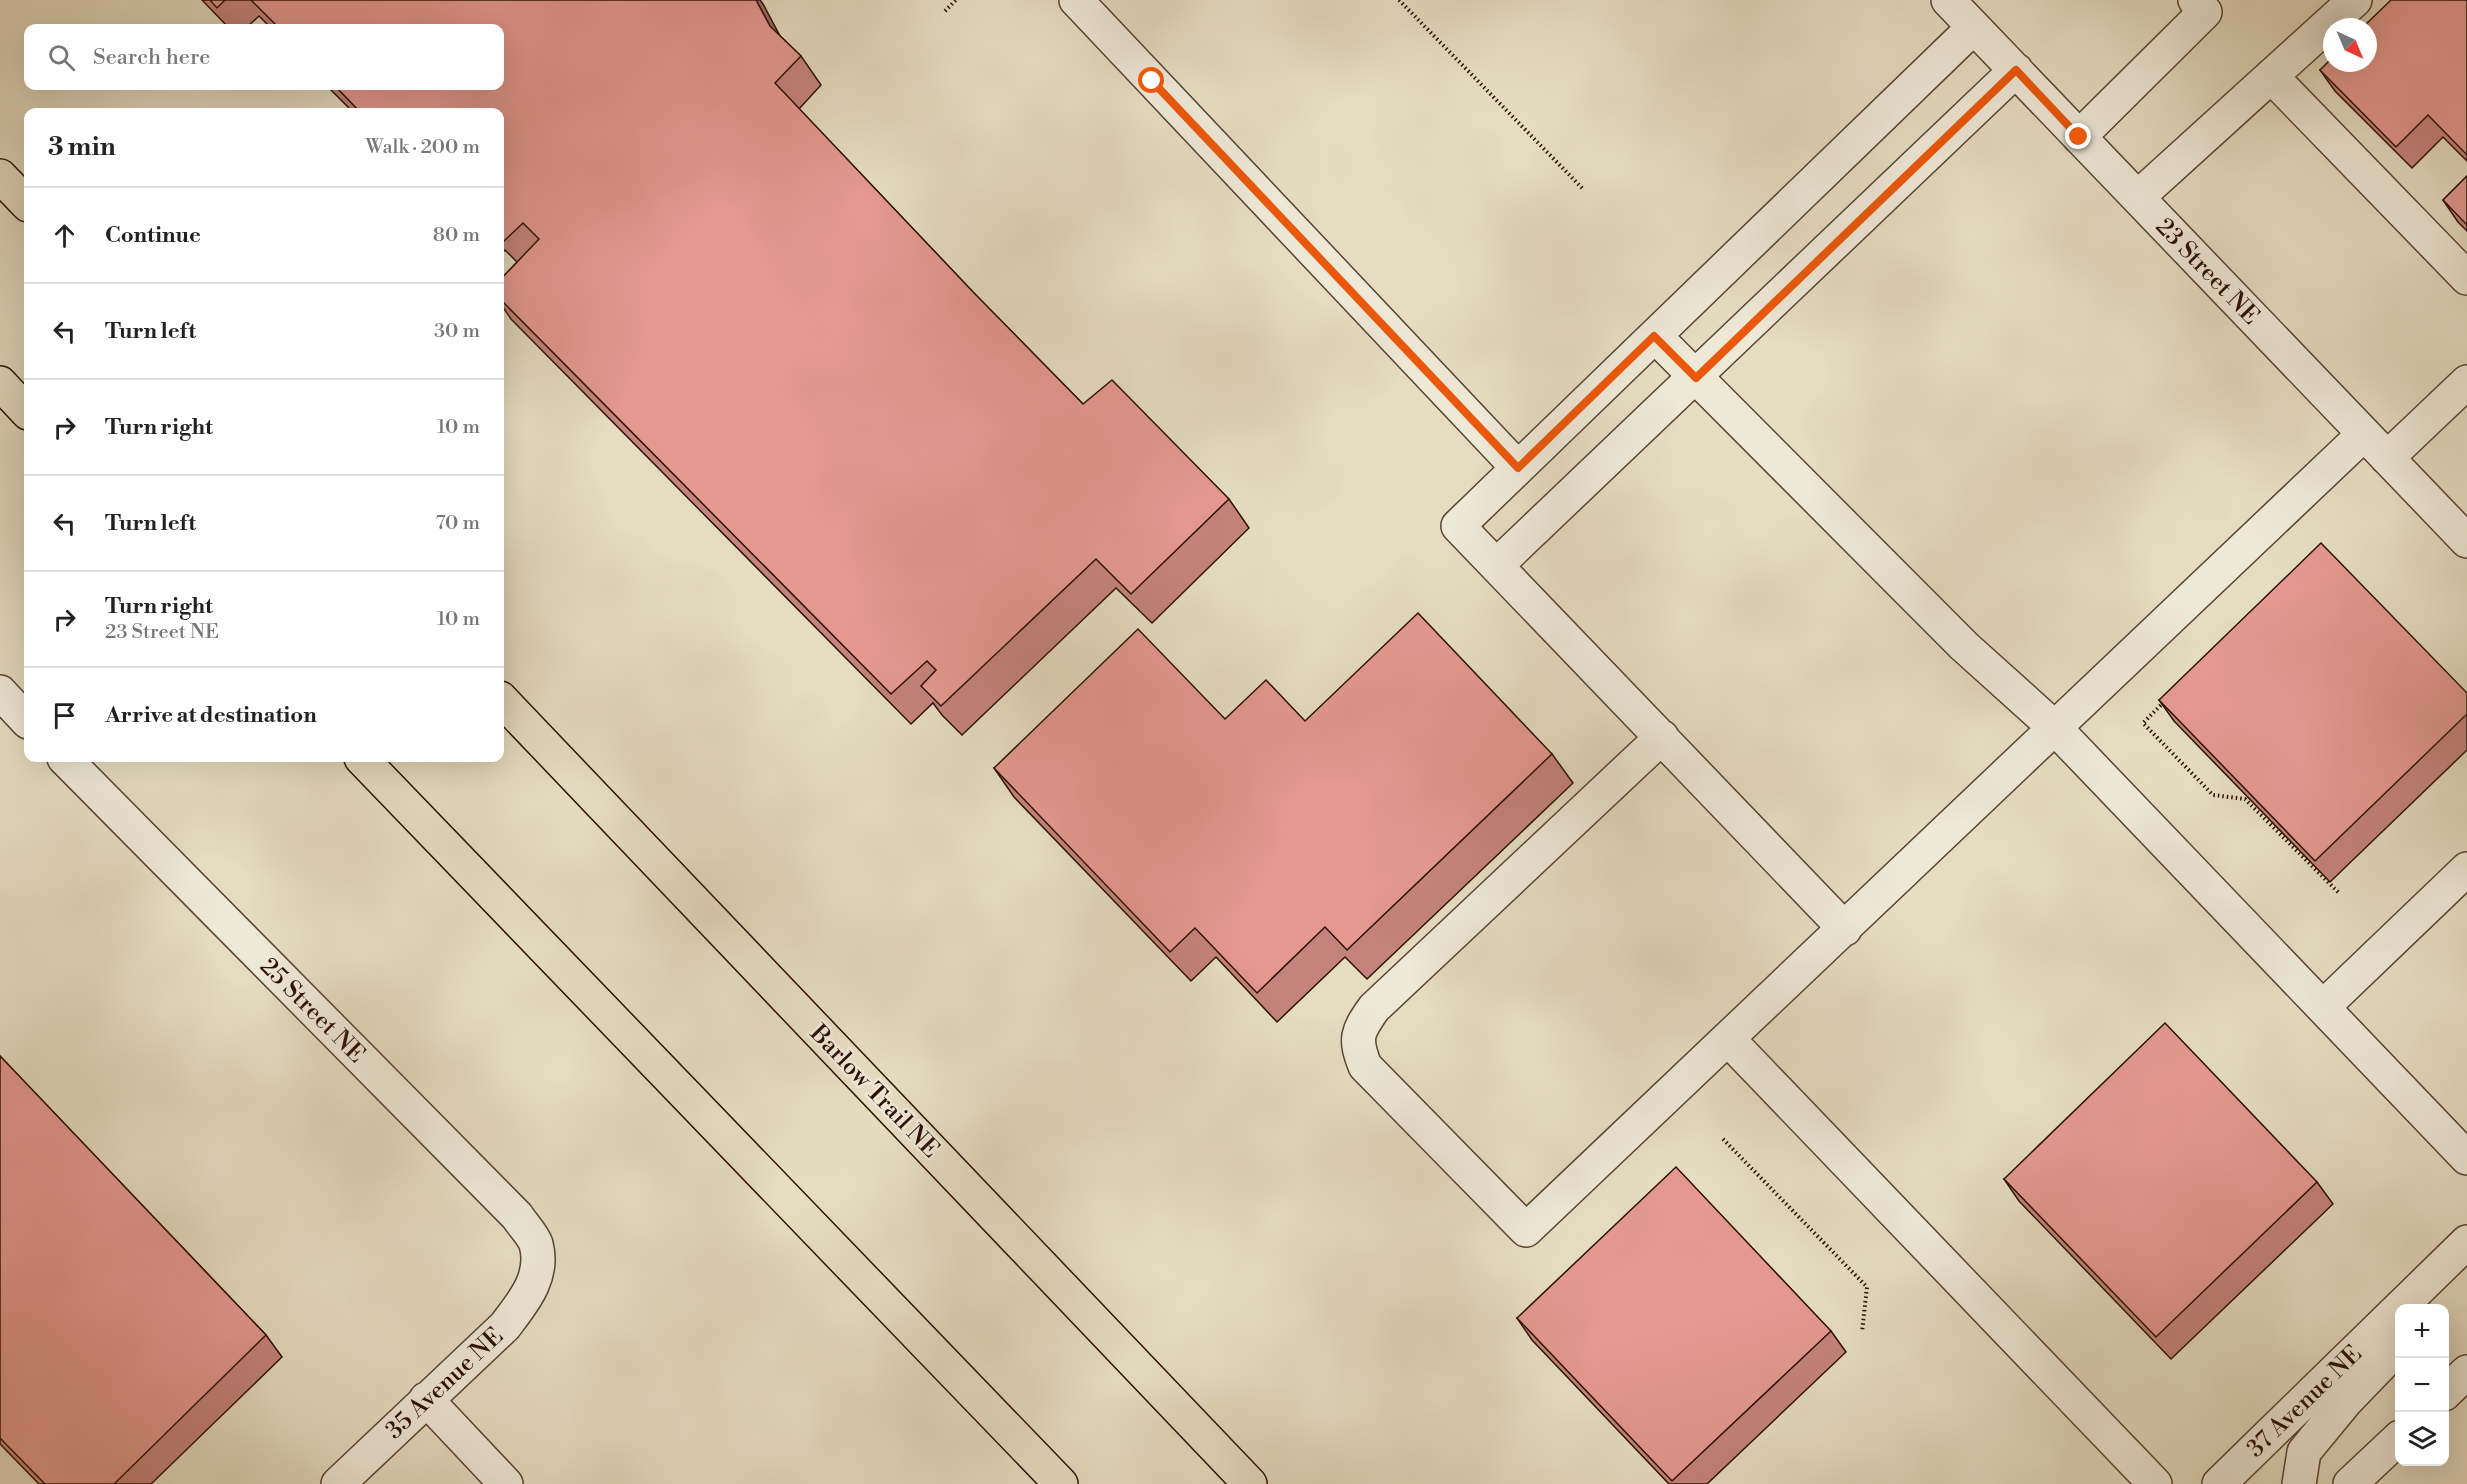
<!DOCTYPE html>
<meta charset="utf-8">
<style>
body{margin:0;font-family:"Libre Bodoni",serif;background:#f2f2f2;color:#222}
.controls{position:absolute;right:18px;bottom:18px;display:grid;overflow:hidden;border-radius:12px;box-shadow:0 6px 24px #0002}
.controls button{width:54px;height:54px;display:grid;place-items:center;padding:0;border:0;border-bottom:2px solid #e0e0e0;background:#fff;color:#222;font:30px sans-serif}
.compass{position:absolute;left:2323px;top:18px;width:54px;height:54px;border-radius:50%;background:#fff;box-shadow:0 6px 24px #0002;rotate:136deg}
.stop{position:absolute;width:18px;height:18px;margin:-14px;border:4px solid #ea580c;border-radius:50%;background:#fff}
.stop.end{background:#ea580c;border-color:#fff;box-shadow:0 2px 6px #0008}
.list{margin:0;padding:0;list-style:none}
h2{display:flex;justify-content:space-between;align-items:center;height:78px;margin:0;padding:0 24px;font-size:26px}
h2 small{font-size:20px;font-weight:400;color:#767676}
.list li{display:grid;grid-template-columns:39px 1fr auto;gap:18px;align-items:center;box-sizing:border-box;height:96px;padding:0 24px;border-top:2px solid #e0e0e0}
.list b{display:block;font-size:22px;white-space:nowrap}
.list p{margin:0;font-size:20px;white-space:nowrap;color:#767676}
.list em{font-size:20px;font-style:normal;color:#767676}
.icon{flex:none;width:33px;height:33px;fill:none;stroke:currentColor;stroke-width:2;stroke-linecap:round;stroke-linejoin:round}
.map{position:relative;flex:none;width:2467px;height:1484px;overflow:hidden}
.search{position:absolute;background:#fff;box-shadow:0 6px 24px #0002;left:24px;top:24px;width:480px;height:66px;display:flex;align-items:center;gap:15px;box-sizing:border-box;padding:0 21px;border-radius:12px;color:#767676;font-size:22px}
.panel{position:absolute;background:#fff;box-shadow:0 6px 24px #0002;left:24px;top:108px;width:480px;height:654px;border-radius:12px}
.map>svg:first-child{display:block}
</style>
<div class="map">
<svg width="2467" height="1484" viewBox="0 0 2467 1484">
<rect width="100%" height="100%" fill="#e5dcc1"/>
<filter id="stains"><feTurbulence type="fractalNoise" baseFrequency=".00333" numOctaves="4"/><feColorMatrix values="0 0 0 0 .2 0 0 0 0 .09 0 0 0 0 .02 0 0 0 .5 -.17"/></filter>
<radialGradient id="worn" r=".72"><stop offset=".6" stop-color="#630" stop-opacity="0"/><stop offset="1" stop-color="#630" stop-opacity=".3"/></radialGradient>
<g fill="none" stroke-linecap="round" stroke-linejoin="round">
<defs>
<path id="minor" d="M1076,0L1518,468
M1948,0L2467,541
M2271,76L2467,278
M2079,137L2205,12L2195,0
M2138,197L2355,0
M1655,336L1964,646L2055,728L2467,1158
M2387,458L2467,382
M1497,565L2016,70
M0,692L28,722
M1662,737L1374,1008C1357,1032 1354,1038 1365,1066L1526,1230L2364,434
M64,758L517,1216C522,1224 533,1235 536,1244C545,1277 523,1302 505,1326L338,1484
M1845,929L1458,526L1974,27
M2324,1006L2467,869
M1728,1039L2155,1484
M2444,1394L2467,1372
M426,1399L506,1484
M2219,1484L2467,1242
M2299,1484L2304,1452L2346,1401L2400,1345
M2350,1484L2400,1437"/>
<path id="major" d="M0,176L28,205
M0,383L28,413
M500,698L1250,1484
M361,758L1061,1484"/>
</defs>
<!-- minor casing -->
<use href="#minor" stroke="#5a4434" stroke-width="36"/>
<!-- major casing -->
<use href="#major" stroke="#2c1105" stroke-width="36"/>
<!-- path -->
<path stroke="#2c1105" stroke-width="4" stroke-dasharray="1.5 3" stroke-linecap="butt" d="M1399,0L1584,190
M945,11L956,0
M2164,702L2143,723L2213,795L2245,799L2340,894
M1723,1139L1867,1287L1862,1332"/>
<!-- minor -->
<use href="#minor" stroke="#eee8d7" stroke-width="33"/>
<!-- major -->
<use href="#major" stroke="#e5dcc1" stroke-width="33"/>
</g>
<!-- wall -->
<path fill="#c4837c" stroke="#2c1105" stroke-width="1.5" d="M202,0H760L780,36L801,56L821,85L799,109L975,294L1083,404L1229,499L1249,528L1152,623L1116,588L962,735L942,715L933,703L911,724L511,319L500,303V280L517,262L505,250L500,255V112H353L327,86H500V28H271L259,16L246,28H229Z
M2467,0V161L2443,137L2412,168L2335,91L2320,70Z
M2467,176V231L2458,222L2443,200Z
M2467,693V750L2330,882L2174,721L2159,700Z
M1225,719L1305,721L1552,754L1573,783L1367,979L1345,957L1277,1022L1216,957L1191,981L1014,797L994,768Z
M0,1056L266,1335L282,1357L151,1484H39L0,1444Z
M2004,1179L2317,1182L2333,1204L2171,1359L2019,1201Z
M1517,1318L1831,1331L1846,1352L1707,1484H1669L1532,1340Z"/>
<!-- shaded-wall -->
<path fill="#a06a65" stroke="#2c1105" stroke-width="1.5" d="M756,0H760L763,4L790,55L770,26Z"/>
<!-- building -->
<path fill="#e49890" stroke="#2c1105" stroke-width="1.5" d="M210,0H225L217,8Z
M251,0H756L770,26L801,56L775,83L975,294L1083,404L1112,380L1229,499L1131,594L1096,559L941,706L921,686L936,670L927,661L891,694L500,299V280L539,239L523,223L504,241L500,236V112H360L335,86H500V28H279Z
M2391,0H2467V155L2428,115L2396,147L2320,70L2332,58V63H2368V27H2363Z
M2467,176V225L2443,200Z
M2321,543L2467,693V714L2315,861L2159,700Z
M1418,613L1552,754L1347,950L1325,927L1257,993L1195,928L1170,952L994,768L1138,629L1225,719L1266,680L1305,721Z
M2165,1023L2317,1182L2156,1337L2004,1179Z
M0,1056L266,1335L114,1484H45L0,1438Z
M1676,1167L1831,1331L1672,1481L1517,1318Z"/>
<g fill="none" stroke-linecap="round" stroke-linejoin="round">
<!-- route -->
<path stroke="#ea580c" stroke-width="8" d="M1152,81L1518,468L1654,336L1696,378L2016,70L2079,137"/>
</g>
<g text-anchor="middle" stroke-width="5" stroke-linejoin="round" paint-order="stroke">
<!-- street labels -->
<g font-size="24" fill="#2c1105" stroke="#eee8d7">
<text transform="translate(2208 271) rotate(46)" y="8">23 Street NE</text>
<text transform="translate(313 1010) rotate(45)" y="8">25 Street NE</text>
<text transform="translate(875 1091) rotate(46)" y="8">Barlow Trail NE</text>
<text transform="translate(444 1383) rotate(-43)" y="8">35 Avenue NE</text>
<text transform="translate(2304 1401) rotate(-44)" y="8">37 Avenue NE</text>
</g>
</g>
<rect width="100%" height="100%" filter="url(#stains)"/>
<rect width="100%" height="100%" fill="url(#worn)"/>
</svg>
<div class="controls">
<button>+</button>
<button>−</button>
<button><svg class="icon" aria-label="layers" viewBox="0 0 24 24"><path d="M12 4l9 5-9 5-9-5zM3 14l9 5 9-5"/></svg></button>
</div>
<svg class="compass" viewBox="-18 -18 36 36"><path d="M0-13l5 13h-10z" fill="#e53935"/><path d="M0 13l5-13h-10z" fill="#767676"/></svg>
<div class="stop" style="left:1152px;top:81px"></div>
<div class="stop end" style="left:2079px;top:137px"></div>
<div class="search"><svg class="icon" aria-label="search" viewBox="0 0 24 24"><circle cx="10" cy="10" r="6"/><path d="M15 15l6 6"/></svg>Search here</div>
<section class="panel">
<h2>3 min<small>Walk · 200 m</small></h2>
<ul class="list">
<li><svg class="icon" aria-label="ahead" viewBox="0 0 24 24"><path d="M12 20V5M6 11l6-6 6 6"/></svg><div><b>Continue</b></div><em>80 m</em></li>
<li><svg class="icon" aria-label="left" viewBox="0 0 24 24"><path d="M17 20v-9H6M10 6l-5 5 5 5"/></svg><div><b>Turn left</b></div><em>30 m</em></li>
<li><svg class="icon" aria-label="right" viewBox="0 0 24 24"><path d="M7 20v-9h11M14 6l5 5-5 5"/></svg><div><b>Turn right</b></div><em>10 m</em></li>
<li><svg class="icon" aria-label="left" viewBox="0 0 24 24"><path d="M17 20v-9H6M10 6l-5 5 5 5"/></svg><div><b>Turn left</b></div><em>70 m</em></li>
<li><svg class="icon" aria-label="right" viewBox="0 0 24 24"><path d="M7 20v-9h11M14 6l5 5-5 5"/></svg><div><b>Turn right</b><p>23 Street NE</p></div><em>10 m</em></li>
<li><svg class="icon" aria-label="arrive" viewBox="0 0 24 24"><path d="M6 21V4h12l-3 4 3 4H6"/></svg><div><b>Arrive at destination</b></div></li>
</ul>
</section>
</div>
